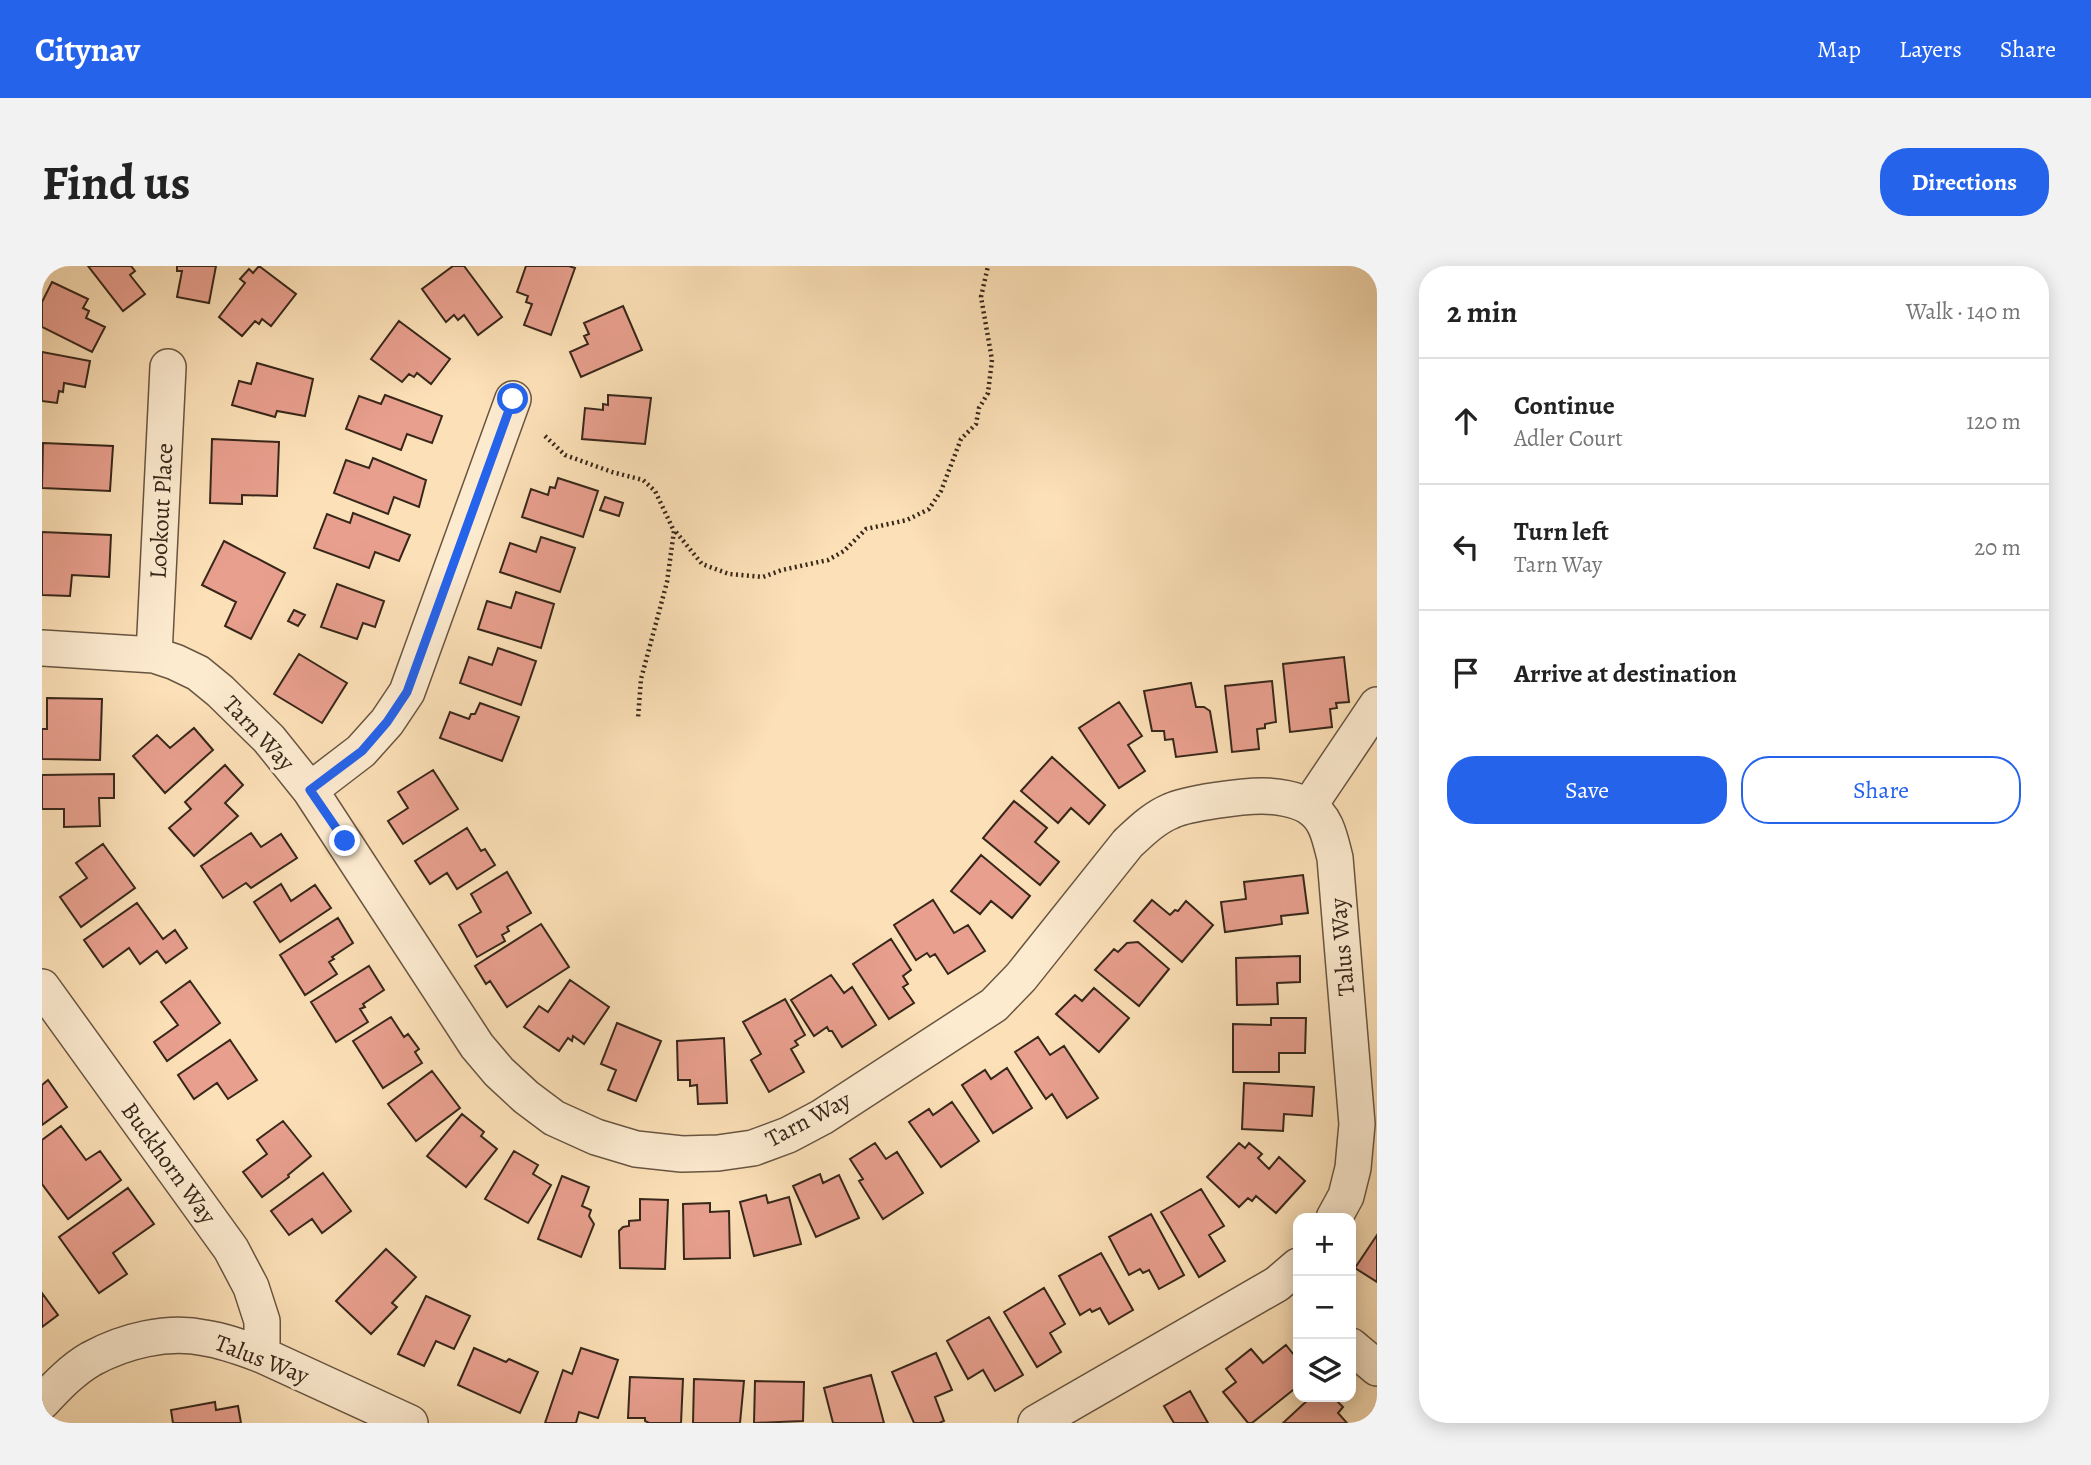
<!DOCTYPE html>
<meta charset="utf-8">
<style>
body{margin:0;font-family:Alegreya,serif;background:#f2f2f2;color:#222}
.controls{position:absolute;right:21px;bottom:21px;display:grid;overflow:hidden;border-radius:14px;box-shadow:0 4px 18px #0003}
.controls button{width:63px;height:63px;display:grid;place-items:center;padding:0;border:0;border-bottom:2px solid #e0e0e0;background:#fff;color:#222;font:35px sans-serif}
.stop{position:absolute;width:21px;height:21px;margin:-16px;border:5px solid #2563eb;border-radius:50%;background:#fff}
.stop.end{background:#2563eb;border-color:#fff;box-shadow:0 2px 7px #0008}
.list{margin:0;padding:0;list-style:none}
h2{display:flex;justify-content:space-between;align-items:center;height:91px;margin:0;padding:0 28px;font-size:30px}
h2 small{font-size:23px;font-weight:400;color:#767676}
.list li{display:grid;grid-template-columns:46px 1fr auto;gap:21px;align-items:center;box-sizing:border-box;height:126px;padding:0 28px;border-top:2px solid #e0e0e0}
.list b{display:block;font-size:26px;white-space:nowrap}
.list p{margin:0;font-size:23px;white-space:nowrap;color:#767676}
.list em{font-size:23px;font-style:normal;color:#767676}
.actions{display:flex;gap:14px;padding:21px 28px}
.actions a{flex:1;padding:16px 0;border:2px solid #2563eb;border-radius:28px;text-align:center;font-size:24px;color:#2563eb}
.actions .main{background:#2563eb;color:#fff}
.icon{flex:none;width:38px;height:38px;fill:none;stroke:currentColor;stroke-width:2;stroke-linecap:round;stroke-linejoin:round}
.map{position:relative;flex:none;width:1335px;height:1157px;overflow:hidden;border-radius:28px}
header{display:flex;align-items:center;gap:42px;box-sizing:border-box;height:98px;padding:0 35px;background:#2563eb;color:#fff}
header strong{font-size:33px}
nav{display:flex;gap:38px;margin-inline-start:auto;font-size:24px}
.intro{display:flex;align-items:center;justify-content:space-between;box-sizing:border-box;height:168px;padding:0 42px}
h1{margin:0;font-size:49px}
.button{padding:18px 32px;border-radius:28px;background:#2563eb;color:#fff;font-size:24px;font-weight:700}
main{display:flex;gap:42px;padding:0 42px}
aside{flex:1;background:#fff;border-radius:28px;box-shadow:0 4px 18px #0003}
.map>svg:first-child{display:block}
</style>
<header>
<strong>Citynav</strong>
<nav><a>Map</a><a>Layers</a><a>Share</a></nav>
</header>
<div class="intro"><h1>Find us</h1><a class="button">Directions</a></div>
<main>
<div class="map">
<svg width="1335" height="1157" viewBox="0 0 1335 1157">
<rect width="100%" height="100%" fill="#fce0b7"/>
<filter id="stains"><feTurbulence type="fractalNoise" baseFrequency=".00286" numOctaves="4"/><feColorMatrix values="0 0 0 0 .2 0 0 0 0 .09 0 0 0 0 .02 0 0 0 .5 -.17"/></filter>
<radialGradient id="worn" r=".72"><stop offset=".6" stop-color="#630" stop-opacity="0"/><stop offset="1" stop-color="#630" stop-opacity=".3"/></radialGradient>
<!-- building -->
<path fill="#e89f8e" stroke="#37271a" stroke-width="2" d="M46,0H89L93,5L88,9L103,28L81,45Z
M135,0H174L167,37L135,31L140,5H135Z
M217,0L254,28L229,60L220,53L217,58L213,55L200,70L177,51L203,17L198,13L207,3L211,7Z
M411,0H422L460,51L436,69L422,49L416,54L412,49L404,56L380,23Z
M484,0H527L533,2L509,69L482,59L490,38L484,36L486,30L475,26Z
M10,16L46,33L41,42L47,45L44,52L63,61L50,86L0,61V36Z
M581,40L600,84L539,111L528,86L546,78L542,70L547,68L542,57Z
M357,55L408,93L389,118L375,107L372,111L367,108L360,116L329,93Z
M0,86L48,95L43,121L22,117L21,126L17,125L15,137L0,135Z
M215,97L271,113L263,150L235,145L233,151L190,139L197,115L209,118Z
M343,129L400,150L390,177L365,168L359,184L304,163L317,130L339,138Z
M566,129L609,132L603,178L540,173L543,142L561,144V138L566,139Z
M170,173L237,176L235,230L200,229V238L168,237Z
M1,177L71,180L68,225L0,222Z
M331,192L384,214L377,241L352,231L346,248L292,227L304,194L327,202Z
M516,212L556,225L541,271L480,251L489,223L506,229L508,221L513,222Z
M563,231L581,237L577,250L558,244Z
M311,247L368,269L357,295L333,286L327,302L272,282L285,248L308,257Z
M0,266L69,269L67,311L30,309L28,330L0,329Z
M499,271L533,282L518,326L458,306L468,277L494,286Z
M182,275L243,307L209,373L183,360L194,336L160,319Z
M295,318L342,335L333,361L321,357L315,373L279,361Z
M474,326L512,338L499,382L436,363L445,335L469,342Z
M252,344L263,349L256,360L246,355Z
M456,382L494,395L479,439L418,417L427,391L450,399Z
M257,388L305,417L280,457L232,428Z
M1302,391L1307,436L1294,437L1295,442L1288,443L1290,461L1248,466L1241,398Z
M1230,415L1234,456L1223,458V462L1215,463L1217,483L1190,486L1183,420Z
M1149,417L1154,441H1162L1168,445L1175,486L1134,491L1131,473L1123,474L1122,465H1110L1102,425Z
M5,432L60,433L58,494L0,493V463H5Z
M1077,436L1100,470L1086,479L1103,505L1077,522L1037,462Z
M438,437L477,451L460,495L398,472L408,446L427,453L429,448H433Z
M152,462L171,484L123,527L91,490L115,469L128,482Z
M1010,491L1063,539L1047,558L1029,542L1016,557L979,525Z
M183,499L201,519L183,537L196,550L152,590L127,562L149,543L143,536Z
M391,504L416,543L361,578L346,555L366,542L356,526Z
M72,508V532H57L58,560L22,561V543H0V509Z
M972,535L1005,562L993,576L1017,596L998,619L941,572Z
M425,562L439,585L443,583L453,599L415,623L405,607L388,618L373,595Z
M209,567L219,581L239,568L255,592L209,622L204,617L181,632L159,600Z
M61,578L93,622L39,661L18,631L45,612L34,597Z
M939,589L988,630L970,652L949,635L938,648L909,625Z
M465,606L489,647L465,661L467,665L460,669L463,675L435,691L417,659L439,646L429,628Z
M1261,609L1266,647L1239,650L1240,658L1183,666L1179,636L1204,633L1202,616Z
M239,618L249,635L273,619L289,642L238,676L212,636Z
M891,634L912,667L926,659L943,685L906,708L893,688L888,691L885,687L874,694L852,659Z
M1110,634L1128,649L1133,644L1136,645L1144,635L1171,659L1140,696L1092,655Z
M95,637L121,673L133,664L145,682L124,697L115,685L98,698L87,682L61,701L42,674Z
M296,652L311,677L290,691L292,693L287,696L295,708L263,729L238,689Z
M499,658L527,701L465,741L448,715L444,718L433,700Z
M849,673L869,704L861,710L866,718L861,721L872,737L847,753L811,698Z
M1096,676L1127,703L1097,740L1053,704L1072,683L1076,686L1085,677Z
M1258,690V716L1235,717L1236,738L1195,739L1194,692Z
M327,700L342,724L321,738L323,741L318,743L326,756L294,776L269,736Z
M789,709L802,727L810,721L834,759L800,781L790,765H787L785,761L772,770L749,734Z
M528,714L567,741L542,778L531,770L530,775L526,772L517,785L482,761L497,740L506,746Z
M148,715L178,757L125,795L112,776L136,759L119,736Z
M1052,722L1087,752L1057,786L1014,748L1033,729L1040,735Z
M743,733L763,769L753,775L756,779L749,783L762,806L727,826L709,794L719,788L701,756Z
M349,751L362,771L366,768L377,783L373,786L380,797L341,822L311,775Z
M1229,752H1264L1263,787H1237V806H1191V758L1229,759Z
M575,757L619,775L594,835L566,824L574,804L559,798Z
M996,771L1008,789L1022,780L1056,832L1025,852L1010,828L1004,833L973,786Z
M682,772L685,837L656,838L655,819L648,820V814H636L635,775Z
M188,774L215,814L186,833L175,817L152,833L136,809Z
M965,802L990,842L951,867L920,819L943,804L949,813Z
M390,805L418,842L374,875L346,838Z
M6,814L25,841L0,859V819Z
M1202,817L1272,821L1270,850L1242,848L1241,865L1200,863Z
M910,836L937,875L899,901L867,856L887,843L891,849Z
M420,848L442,866L439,870L455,883L424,921L385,890Z
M241,855L269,890L246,909L247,911L220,931L201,906L225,888L215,874Z
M19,860L44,894L58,885L79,914L26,953L0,918V874Z
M833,877L844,893L855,886L881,927L841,953L817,915L821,913L808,893Z
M1197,877L1203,882L1207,877L1220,888L1216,892L1227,903L1237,891L1263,915L1234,947L1214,930L1210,935L1206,932L1197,941L1165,911Z
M472,885L496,899L491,908L509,919L486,957L443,933Z
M281,907L309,945L280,967L270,953L247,969L229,945Z
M778,908L781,917L797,909L817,952L774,971L751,920Z
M520,910L547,921L540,940L549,944L547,950L552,958L539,991L496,973Z
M86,922L112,958L71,987L85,1008L57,1027L17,971Z
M1159,923L1182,960L1167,969L1183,995L1157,1011L1119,946Z
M724,929L726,937L747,931L759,978L712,990L698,936Z
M598,933L626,934L623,1003L578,1002L577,965L581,961L587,960V955L598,954Z
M668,937V946L687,945L688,992L642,993L641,938Z
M1109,948L1142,1009L1117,1023L1107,1004L1101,1007L1098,1003L1087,1009L1067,971Z
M1335,969V1016L1313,1002Z
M344,983L374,1011L350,1037L355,1041L329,1068L294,1035Z
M1059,987L1091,1044L1067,1058L1058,1042L1050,1046L1048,1043L1038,1049L1017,1010Z
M1002,1022L1023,1058L1008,1067L1019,1086L995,1101L962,1046Z
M0,1027L16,1049L0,1061Z
M384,1030L428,1050L412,1083L394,1075L382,1100L356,1088Z
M947,1051L981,1109L953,1125L941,1104L926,1113L905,1075Z
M1244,1079L1256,1094V1120L1210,1157H1206L1181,1126L1194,1116L1184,1103L1209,1083L1221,1097Z
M432,1082L464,1096L467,1093L496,1106L478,1147L416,1119Z
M539,1082L576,1094L556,1152L537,1146L534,1157H503L521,1104L530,1108Z
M894,1087L910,1124L893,1131L902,1155L897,1157H872L850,1106Z
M829,1109L842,1157H791L782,1122Z
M588,1111L641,1113L639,1157H607L603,1155V1152H586Z
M652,1113L702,1115L698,1157H651Z
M713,1115L762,1116L761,1155L712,1157Z
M1148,1125L1166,1157H1132L1122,1140Z
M1269,1131H1291L1301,1141L1296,1147L1305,1157H1241Z
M173,1136L174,1144L196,1140L199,1157H131L129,1144Z"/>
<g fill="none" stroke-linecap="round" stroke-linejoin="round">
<defs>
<path id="minor" d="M0,382L112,389L133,396L156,407L178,425L227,473L268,524L435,780L457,806L484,831L512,852L554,871L594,883L640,888L676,887L711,882L746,869L780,851L952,739L979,711L1086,577C1099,565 1112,552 1129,545C1146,537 1200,530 1220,530C1234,530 1255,533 1267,541C1285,552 1288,573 1293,592L1315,858L1311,902L1304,930L1292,952
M112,389L126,101
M268,524L319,485L345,456L365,426L471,133
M1267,540L1335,439
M0,721L189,983L209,1021L220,1055V1089
M1309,1080L1335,1102
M0,1136C15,1120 30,1104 49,1093C82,1075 125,1064 163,1072C183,1075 201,1082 220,1089L368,1157
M994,1157L1235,1018L1256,1000"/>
</defs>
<!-- minor casing -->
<use href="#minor" stroke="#685541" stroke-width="38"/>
<!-- path -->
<path stroke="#37271a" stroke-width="4.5" stroke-dasharray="2 3.5" stroke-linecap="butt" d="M503,170L523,189L570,206L601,214L613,225L632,265L625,316L599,413L596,452
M634,266L660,298L687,308L721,311L740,304L786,294L802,285L824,263L865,254L887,243L899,225L919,173L934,158L937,142L946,127L950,94L939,31L946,0"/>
<!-- minor -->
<use href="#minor" stroke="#fdebd0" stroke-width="35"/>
</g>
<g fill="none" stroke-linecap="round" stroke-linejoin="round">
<!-- route -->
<path stroke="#2563eb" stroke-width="9" d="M303,575L268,524L320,485L345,456L365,426L471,133"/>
</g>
<g text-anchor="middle" stroke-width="7" stroke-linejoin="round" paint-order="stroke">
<!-- street labels -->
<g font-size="24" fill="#37271a" stroke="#fdebd0">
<text transform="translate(119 245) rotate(-87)" y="8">Lookout Place</text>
<text transform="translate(217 467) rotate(47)" y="8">Tarn Way</text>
<text transform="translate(1300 681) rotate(-95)" y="8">Talus Way</text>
<text transform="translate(766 853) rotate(-28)" y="8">Tarn Way</text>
<text transform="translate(127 897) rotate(54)" y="8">Buckhorn Way</text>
<text transform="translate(220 1093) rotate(21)" y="8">Talus Way</text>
</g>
</g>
<rect width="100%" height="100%" filter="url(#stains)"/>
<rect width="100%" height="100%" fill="url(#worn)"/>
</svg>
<div class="controls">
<button>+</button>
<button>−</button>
<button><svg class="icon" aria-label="layers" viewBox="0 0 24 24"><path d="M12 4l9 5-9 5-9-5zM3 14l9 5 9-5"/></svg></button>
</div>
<div class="stop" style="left:471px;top:133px"></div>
<div class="stop end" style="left:303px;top:575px"></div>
</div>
<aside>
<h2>2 min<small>Walk · 140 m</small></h2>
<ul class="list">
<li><svg class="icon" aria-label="ahead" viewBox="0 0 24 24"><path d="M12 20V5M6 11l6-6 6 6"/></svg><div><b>Continue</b><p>Adler Court</p></div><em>120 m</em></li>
<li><svg class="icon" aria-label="left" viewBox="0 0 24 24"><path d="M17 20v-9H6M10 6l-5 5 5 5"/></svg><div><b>Turn left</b><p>Tarn Way</p></div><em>20 m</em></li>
<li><svg class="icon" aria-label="arrive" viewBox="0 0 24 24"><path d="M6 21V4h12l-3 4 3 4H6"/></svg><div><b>Arrive at destination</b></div></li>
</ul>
<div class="actions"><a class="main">Save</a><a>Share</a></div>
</aside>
</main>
